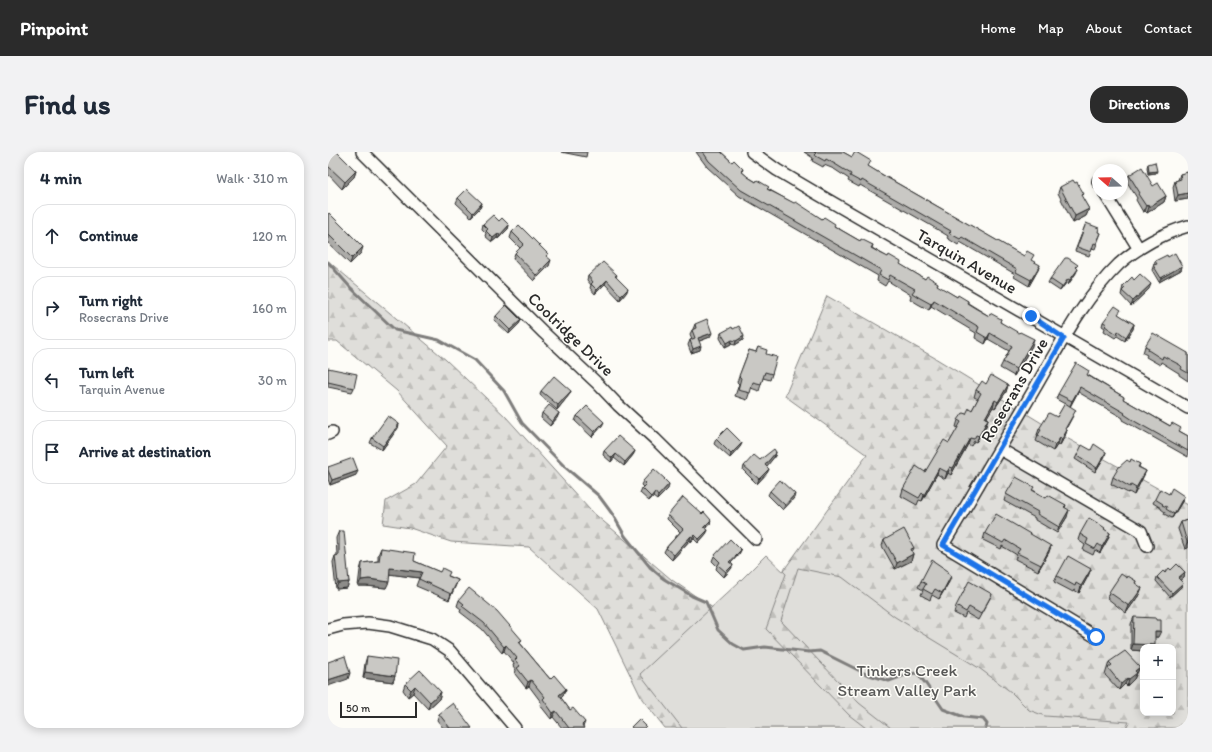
<!DOCTYPE html>
<meta charset="utf-8">
<style>
body{margin:0;font-family:Itim,sans-serif;background:#f2f2f3;color:#1f2937}
.controls{position:absolute;right:12px;bottom:12px;display:grid;overflow:hidden;border-radius:8px;box-shadow:0 2px 10px #0003}
.controls button{width:36px;height:36px;display:grid;place-items:center;padding:0;border:0;border-bottom:1px solid #e0e1e3;background:#fff;color:#1f2937;font:20px sans-serif}
.compass{position:absolute;left:764px;top:12px;width:36px;height:36px;border-radius:50%;background:#fff;box-shadow:0 2px 10px #0003;rotate:290deg}
.scale{position:absolute;left:12px;bottom:10px;width:77px;box-sizing:border-box;padding-left:4px;border:2px solid #2b2b2b;border-top:0;font-size:11px;line-height:14px;white-space:nowrap;color:#2b2b2b;-webkit-text-stroke:3px #fdfcf7;paint-order:stroke}
.stop{position:absolute;width:12px;height:12px;margin:-9px;border:3px solid #1a73e8;border-radius:50%;background:#fff}
.stop.end{background:#1a73e8;border-color:#fff;box-shadow:0 1px 4px #0008}
.list{margin:0;padding:0;list-style:none}
h2{display:flex;justify-content:space-between;align-items:center;height:52px;margin:0;padding:0 16px;font-size:17px}
h2 small{font-size:13px;font-weight:400;color:#747a83}
.list li{display:grid;grid-template-columns:26px 1fr auto;gap:12px;align-items:center;box-sizing:border-box;height:64px;margin:0 8px 8px;padding:0 8px;border:1px solid #e0e1e3;border-radius:16px}
.list b{display:block;font-size:15px;white-space:nowrap}
.list p{margin:0;font-size:13px;white-space:nowrap;color:#747a83}
.list em{font-size:13px;font-style:normal;color:#747a83}
.icon{flex:none;width:22px;height:22px;fill:none;stroke:currentColor;stroke-width:2;stroke-linecap:round;stroke-linejoin:round}
.map{position:relative;flex:none;width:860px;height:576px;overflow:hidden;border-radius:16px}
header{display:flex;align-items:center;gap:24px;box-sizing:border-box;height:56px;padding:0 20px;background:#2b2b2b;color:#fff}
header strong{font-size:19px}
nav{display:flex;gap:22px;margin-inline-start:auto;font-size:14px}
.intro{display:flex;align-items:center;justify-content:space-between;box-sizing:border-box;height:96px;padding:0 24px}
h1{margin:0;font-size:28px}
.button{padding:10px 18px;border-radius:16px;background:#2b2b2b;color:#fff;font-size:14px;font-weight:700}
main{display:flex;gap:24px;padding:0 24px}
aside{flex:1;background:#fff;border-radius:16px;box-shadow:0 2px 10px #0003}
.map>svg:first-child{display:block}
</style>
<header>
<strong>Pinpoint</strong>
<nav><a>Home</a><a>Map</a><a>About</a><a>Contact</a></nav>
</header>
<div class="intro"><h1>Find us</h1><a class="button">Directions</a></div>
<main>
<aside>
<h2>4 min<small>Walk · 310 m</small></h2>
<ul class="list">
<li><svg class="icon" aria-label="ahead" viewBox="0 0 24 24"><path d="M12 20V5M6 11l6-6 6 6"/></svg><div><b>Continue</b></div><em>120 m</em></li>
<li><svg class="icon" aria-label="right" viewBox="0 0 24 24"><path d="M7 20v-9h11M14 6l5 5-5 5"/></svg><div><b>Turn right</b><p>Rosecrans Drive</p></div><em>160 m</em></li>
<li><svg class="icon" aria-label="left" viewBox="0 0 24 24"><path d="M17 20v-9H6M10 6l-5 5 5 5"/></svg><div><b>Turn left</b><p>Tarquin Avenue</p></div><em>30 m</em></li>
<li><svg class="icon" aria-label="arrive" viewBox="0 0 24 24"><path d="M6 21V4h12l-3 4 3 4H6"/></svg><div><b>Arrive at destination</b></div></li>
</ul>
</aside>
<div class="map">
<svg width="860" height="576" viewBox="0 0 860 576">
<defs>
<pattern id="forest-firs" width="22" height="20" patternUnits="userSpaceOnUse"><rect width="22" height="20" fill="#dfdeda"/><path d="M5 1l3.5 6h-7zM16 11l3.5 6h-7z" fill="#c0bfbb"/></pattern>
</defs>
<rect width="100%" height="100%" fill="#fdfcf7"/>
<filter id="ink" filterUnits="userSpaceOnUse"><feTurbulence type="fractalNoise" baseFrequency=".025" numOctaves="2"/><feDisplacementMap in="SourceGraphic" scale="8" xChannelSelector="R" yChannelSelector="G"/><feConvolveMatrix kernelMatrix="1 2 1 2 8 2 1 2 1" color-interpolation-filters="sRGB"/></filter>
<g filter="url(#ink)">
<!-- forest -->
<path fill="url(#forest-firs)" stroke="#858482" fill-rule="evenodd" d="M0,109L118,208L178,265L262,358L344,428L414,476L539,303L457,244L499,144L607,206L735,284L860,353V576H337L314,547L270,457L201,395L123,390L82,376L55,372L58,349L88,332L119,294L69,239L9,189H0ZM815,495H845V561H815Z"/>
<!-- park -->
<path fill="#dfdeda" stroke="#858482" d="M438,403L458,422L438,477L521,563L538,576H354L312,522L411,430Z
M470,416L514,425L567,465L651,516L683,540L701,558L717,564L801,570L798,576H563L531,551L453,469Z"/>
<g fill="none" stroke-linecap="round" stroke-linejoin="round">
<!-- stream -->
<path stroke="#7e7d7b" stroke-width="3" d="M0,110L22,135L67,178L111,188L147,208L176,239L194,271L237,315L271,344L285,363L297,384L322,415L336,427L364,444L378,450L390,478L405,492L416,498L437,495L481,500L492,499L538,522L561,529L580,522L589,521L598,532L615,557L636,565L655,567L659,572L658,576"/>
<defs>
<path id="minor" d="M34,0L216,181L270,232L290,253L327,287L428,387
M424,0L449,18L488,41L860,256
M770,29V30
M777,42L811,97
M0,282L4,280
M672,297L813,379L819,394
M0,477L15,473L40,471L62,474L104,487L122,499L187,576
M768,485L615,393C646,341 676,289 707,236C732,193 755,147 791,112C810,95 836,81 860,74"/>
</defs>
<!-- minor casing -->
<use href="#minor" stroke="#2b2b2b" stroke-width="14"/>
<!-- minor -->
<use href="#minor" stroke="#fdfcf7" stroke-width="11"/>
</g>
<!-- wall -->
<path fill="#adaca9" stroke="#2b2b2b" d="M0,0L28,19L26,25L14,37L0,22Z
M233,0H259L258,5Z
M368,0H393L404,10L415,17L414,20L420,25L440,37L494,67L532,89L545,93L544,96L597,127L610,131L609,134L629,145L640,149V151L661,164L673,167L672,170L704,194L686,224L672,216L675,210L681,199L660,187L657,192L647,186L648,181L603,154L601,158L590,152L582,147L583,143L560,129L557,134L549,129L550,124L411,44L379,15Z
M476,0H515L704,109L710,118L701,134L686,125L687,122L632,90L630,93L619,86L620,84L602,73L532,33L531,35L520,29L521,27L506,17L496,13L495,15L484,9L485,6Z
M820,12L828,21L820,22L819,15Z
M860,20V47L847,49L845,35L847,29L850,28L852,22Z
M801,23L825,34L838,44L836,50L819,61L817,59L815,60L808,48L809,46L799,30Z
M732,35L754,46L761,57L758,64L745,71L730,41Z
M130,46L154,51L152,56L143,65L128,51Z
M0,62L33,101L22,112L0,91Z
M171,69L181,73L180,77L170,87L169,86L164,90L157,84L158,81L154,77L155,72Z
M758,71L770,80L773,81L767,97L764,96L761,104L747,99Z
M184,80L220,102L219,104L221,114L206,129L185,107L187,101L192,96L182,86Z
M840,105L854,114L853,118L831,130L824,118L827,109Z
M748,116V121L740,133L738,131L732,139L720,131L722,127Z
M289,123L288,125L300,137L298,141L292,148L277,132L267,142L262,136L263,133L259,128L260,124Z
M806,128L821,137L803,154L793,143L795,134Z
M791,163L806,172L805,177L797,189L789,184L787,186L776,179L777,176L774,174L775,170Z
M168,164L193,168L191,172L181,182L166,168Z
M367,172L382,185L371,189L372,198L363,201L360,193L362,188L364,187L362,182L364,178L365,177Z
M405,177L415,188L407,193L403,192L397,195L392,186L393,181Z
M817,194L860,201V229L851,223V221L849,220L833,210L832,213L818,205L819,203L815,201Z
M430,195L438,202L444,222L442,228L435,226L431,239L423,236L419,248L407,244L411,232L409,230L421,198L428,200Z
M0,216L26,236L24,240L0,235Z
M760,223L796,245L795,247L860,284V305L807,275L794,268L795,266L750,240L742,254L745,264L738,277L739,278L737,284L732,293L730,292L725,299L708,289L710,284L709,283L711,277L729,265L737,252L728,247L730,242Z
M658,232L680,233L678,240L667,256L665,255L658,266L660,267L658,274L648,290L646,289L643,294L640,292L623,323L620,321L617,327L609,322L594,349L591,348L589,353L573,344L575,337L597,320L621,291L630,276L628,275L630,268L644,258L650,247L646,245L648,238Z
M213,239H243L241,243L229,258L212,243Z
M214,261H231L229,266L222,274L213,266Z
M249,264L274,274L264,285L247,269Z
M71,272L70,276L54,298L42,291L44,286Z
M388,287L414,291L412,295L402,306L386,292Z
M276,299H307L305,303L296,314L286,306L283,310L275,303Z
M448,300L447,304L438,314L441,317L439,321L429,332L415,318L416,314L432,308Z
M749,303L777,304L767,320L747,307Z
M802,310L812,312L811,315L818,319L806,343L801,340L800,341L783,332L785,325Z
M0,315L28,323L2,333L0,327Z
M336,328L340,337L329,348L325,345L321,349L312,341L314,336L315,335L313,333L315,329Z
M705,338L718,346L738,353L737,356L739,365L729,381L707,368V366L676,349L678,342Z
M442,339L466,346L455,358L440,343Z
M841,342L856,344L855,348L844,366L836,362L837,360L833,357V356L825,351L827,347Z
M374,362L383,368L382,372L378,376L380,378L378,382L370,391L366,387L363,390L362,388L344,408L336,400L338,396L352,380L339,367L340,363Z
M860,368V396L857,397L850,377L853,370Z
M777,378L782,381L780,387L772,401L767,398L765,403L755,398L757,393L750,388L752,382Z
M11,379L21,430L19,436L8,437L5,410L7,404L9,403L8,386Z
M657,381L721,400L710,419L687,407L689,403L674,394L673,397L655,388Z
M556,388L586,396L584,400L585,402L583,409L567,417L554,394Z
M53,396L86,409L130,428L121,448L88,434L91,426L62,422L58,436L38,434H30L32,418L34,411L50,409V403Z
M413,398L411,402L403,411L405,413L403,417L396,425L388,417L389,414L384,409L386,404Z
M763,417L760,424L751,441L746,438L745,440L726,430L729,424Z
M843,418L857,420L856,425L852,428L855,431L853,435L842,445L828,429L829,425Z
M620,419L619,421L621,430L611,447L604,443L602,448L593,443L595,438L590,435L593,429Z
M799,426L808,429L807,432L811,443L798,461L779,446L781,440Z
M664,442L661,448L650,468L638,461L636,466L626,461L628,454Z
M131,448L194,488L192,491L222,527L238,537L235,543L233,546L242,558L257,570L255,575L256,576H234L225,565L223,567L212,553L213,550L201,534L198,536L187,522L188,518L185,514L186,511L176,499L174,501L154,477L132,460L133,457L129,454Z
M806,465L830,485H827L815,495V499L803,498V472Z
M39,504L67,524L65,530L35,526L37,511Z
M781,510L812,515L806,527L799,534L797,532L791,538L777,523Z
M77,532L113,540L111,547L100,557L85,541L80,545L75,538Z
M111,562L144,576H115L109,568Z"/>
<!-- shaded-wall -->
<path fill="#8d8c89" stroke="#2b2b2b" d="M28,19L26,25L14,37L17,30Z
M829,19L828,21L820,22L821,20Z
M860,41V47L847,49L850,43Z
M838,44L836,50L819,61L821,55Z
M154,51L152,56L143,65L145,61Z
M820,52L817,59L815,60L818,54Z
M761,57L758,64L745,71L747,64Z
M181,73L180,77L170,87L172,83Z
M170,82L169,86L164,90L165,86Z
M35,95L33,101L22,112L24,106Z
M223,108L221,114L206,129L208,123Z
M712,113L710,118L701,134L703,128Z
M854,114L853,118L831,130L833,126Z
M750,117L748,121L740,133L742,128Z
M740,127L738,131L732,139L734,135Z
M279,128L277,132L267,142L269,138Z
M823,132L821,137L803,154L805,149Z
M300,137L298,141L292,148L293,144Z
M606,148L601,158L603,152Z
M193,168L191,172L181,182L182,178Z
M806,172L805,177L797,189L798,185Z
M384,181L382,185L369,190L370,186Z
M662,181L660,187L657,192L659,186Z
M416,184L415,188L407,193L408,189Z
M706,187L704,194L686,224L688,217Z
M404,188L403,192L397,195L399,191Z
M373,194L372,198L363,201L365,197Z
M680,233L678,240L667,256L670,250Z
M752,235L750,240L742,255L744,249Z
M243,239L241,243L229,258L230,253Z
M667,248L665,255L655,272L657,266Z
M231,261L229,266L222,274L224,270Z
M660,267L658,274L648,290L651,284Z
M276,270L274,274L264,285L266,280Z
M71,272L70,276L54,298L55,294Z
M739,278L737,284L732,293L734,287Z
M642,286L640,292L623,323L625,316Z
M732,286L730,292L725,299L727,293Z
M414,291L412,295L402,306L403,302Z
M307,299L305,303L296,314L297,310Z
M448,300L447,304L436,318L437,313Z
M778,300L777,304L767,320L769,316Z
M288,302L286,306L283,310L284,306Z
M622,315L620,321L617,327L619,320Z
M611,316L609,322L594,349L596,343Z
M441,317L439,321L429,332L431,327Z
M30,319L28,323L2,333L4,328Z
M818,319L806,343L808,336Z
M341,332L340,337L329,348L330,344Z
M327,340L325,345L321,349L323,345Z
M467,342L466,346L455,358L457,353Z
M856,344L855,348L844,366L846,362Z
M741,358L739,365L729,381L731,375Z
M383,368L382,372L375,379L376,375Z
M380,378L378,382L370,391L371,387Z
M782,381L780,387L772,401L774,395Z
M367,383L366,387L363,390L365,385Z
M363,384L362,388L344,408L346,403Z
M859,390H860V396L857,397Z
M723,394L721,400L710,419L713,413Z
M413,398L411,402L400,414L401,410Z
M585,402L583,409L567,417L569,411Z
M405,413L403,417L396,425L398,420Z
M62,416L94,420L92,426L60,422Z
M763,417L760,424L751,441L753,434Z
M857,420L856,425L849,431L850,426Z
M623,424L621,430L611,447L614,441Z
M41,427L61,430L58,436L38,434H30L33,428Z
M130,428L127,435L121,448L123,442Z
M21,430L19,436L8,437L10,431Z
M855,431L853,435L842,445L844,441Z
M814,436L811,443L798,461L801,454Z
M827,479H833L830,485H825Z
M805,492L827,493L826,495H815V499L803,498Z
M178,493L176,499L174,501L176,495Z
M812,515L806,527L799,534L801,527L807,519Z
M37,520L67,524L65,530L35,526Z
M22,521L20,527L0,534V528Z
M800,526L797,532L791,538L793,532Z
M203,528L201,534L198,536L200,530Z
M87,534L85,541L80,545L83,538Z
M238,537L235,543L229,549L231,543Z
M113,540L111,547L100,557L102,550Z
M228,559L225,565L223,567L225,561Z"/>
<!-- building -->
<path fill="#c9c8c4" stroke="#2b2b2b" d="M0,0H9L28,19L17,30L0,14Z
M375,0H393L404,10L406,8L415,17L413,19L420,25L428,30L429,28L441,35L439,37L466,51L468,50L494,67L496,65L507,72L506,74L532,89L533,87L545,93L543,96L552,101L560,105L561,103L573,110L572,112L597,127L599,124L610,131L609,133L629,145L630,143L640,149L639,151L647,156L661,164L662,161L673,167L672,170L691,181L692,180L706,187L688,217L675,210L684,194L662,181L659,186L649,180L651,175L606,148L603,152L592,146L584,141L587,137L562,123L560,128L551,123L553,118L413,38L381,9Z
M486,0H515L524,5L527,0H528L543,9L540,14L553,22L696,104L699,99L706,103L703,108L712,113L703,128L688,120L689,117L634,85L632,87L621,81L623,79L534,28L533,30L522,24L523,22L507,12L498,7L497,9L486,3L488,1Z
M827,10L829,19L821,20L820,12Z
M814,15L825,34L830,31L838,44L821,55L820,52L818,54L810,42L812,41L801,23Z
M860,20V41L850,43L847,29L853,27L852,22Z
M745,28L747,31L749,30L756,42L753,43L761,57L747,64L732,35Z
M139,37L154,51L145,61L130,46Z
M1,61L35,95L24,106L0,82V62Z
M165,63L171,69L174,66L181,73L172,83L170,82L165,86L158,79L160,77L155,72Z
M758,71L771,76L770,80L773,81L768,92L766,91L763,100L749,95Z
M191,73L220,102L218,104L223,108L208,123L187,101L196,92L184,80Z
M847,101L854,114L833,126L825,113L829,112L827,109L839,103L840,105Z
M737,106H740L750,113L748,115L750,117L742,128L740,127L734,135L722,127Z
M275,110L289,123L287,124L300,137L293,144L279,128L269,138L263,132L265,130L260,124Z
M812,122L823,132L805,149L794,139L797,136L795,134L804,125L806,128Z
M178,153L193,168L182,178L168,164Z
M787,154L793,158L790,162L806,172L798,185L790,179L789,182L777,174L779,172L775,170Z
M379,167L384,181L370,186L373,194L365,197L362,188L367,186L364,178L368,176L367,172Z
M411,174L416,184L408,189L404,188L399,191L393,181L404,175L405,177Z
M825,181L860,201V221L853,217L854,215L852,213L835,204L834,207L820,198L821,196L817,194Z
M430,195L439,198L438,202L449,205L444,222L437,220L433,232L425,230L422,241L410,238L413,226L411,224L421,198L428,200Z
M748,211L761,219L759,223L796,245L795,247L842,274L844,271L853,276L851,279L860,284V299L808,270L796,262L797,261L752,235L744,249L730,242Z
M0,216L29,222L26,236L0,230Z
M663,223L680,233L670,250L667,248L657,266L660,267L651,284L648,283L646,287L642,286L625,316L622,315L619,320L611,316L596,343L594,341L591,346L575,337L588,314L597,320L616,288L621,291L633,270L630,268L635,261L638,262L641,256L644,258L653,241L648,238L654,229L658,232Z
M226,224L243,239L230,253L213,239Z
M737,251L748,258L737,277L739,278L734,287L732,286L727,293L710,283L713,278L711,277L721,261L729,265Z
M221,253L231,261L224,270L214,261Z
M259,254L276,270L266,280L249,264Z
M60,264L71,272L55,294L44,286Z
M399,276L414,291L403,302L388,287Z
M290,284L307,299L297,310L288,302L284,306L276,299Z
M766,292L778,300L769,316L749,303L754,293L763,298Z
M446,297L448,300L437,313L441,317L431,327L416,314L426,303L432,308Z
M25,306L30,319L4,328L0,318V315Z
M803,307L812,312L810,315L818,319L808,336L803,333L802,335L785,325L791,315L799,308L802,310Z
M326,317L337,327H336L341,332L330,344L327,340L323,345L314,336L318,332L315,329Z
M688,325L706,335L704,338L718,346L720,343L738,353L736,355L741,358L731,375L709,362L710,360L678,342Z
M452,328L467,342L457,353L442,339Z
M844,336L856,344L846,362L838,357L839,355L834,353L835,352L827,347L832,337L841,342Z
M355,345L374,362L376,360L383,368L376,375L380,378L371,387L367,383L365,385L363,384L346,403L338,396L355,377L340,363Z
M668,362L723,394L713,413L689,401L692,397L677,388L675,391L657,381Z
M761,366L771,372L777,376L776,377L782,381L774,395L770,392L767,397L758,392L760,387L752,382Z
M860,368V390H859L853,370Z
M576,377L586,396L583,397L585,402L569,411L556,388Z
M11,379H16L21,430L10,431L7,404L11,403Z
M402,387L413,398L401,410L405,413L398,420L390,413L392,410L386,404Z
M53,396L87,401L86,409L112,420L114,416L122,420L120,424L130,428L123,442L91,427L94,420L62,416L61,430L41,427L33,428L34,411L51,409Z
M740,404L763,417L753,434L748,431L747,434L729,424Z
M604,408L620,419L619,421L623,424L614,441L607,437L604,442L595,437L598,432L593,429Z
M849,412L857,420L850,426L855,431L844,441L829,425L835,419L837,421L841,416L843,418Z
M793,422L799,426L800,424L808,429L807,431L814,436L801,454L781,440Z
M641,429L664,442L653,462L641,455L638,460L628,454Z
M141,436L169,459L194,488L191,490L222,527L226,523L238,537L231,543L242,558L245,556L257,570L254,573L256,576H241L228,559L225,561L215,547L217,545L203,528L200,530L189,516L192,514L187,508L189,506L178,493L176,495L156,471L134,454L136,452L131,448Z
M806,465L828,466V468H833V479H827V493L805,492Z
M797,499L812,515L807,519L809,521L801,527L800,526L793,532L780,516L784,513L781,510Z
M17,504L22,521L0,528V510Z
M39,504L69,508L67,524L37,520Z
M92,518L113,540L102,550L87,534L83,538L77,532Z
M125,551L144,576H122L111,562Z
M311,567L318,574L316,576H304L303,575Z"/>
</g>
<g fill="none" stroke-linecap="round" stroke-linejoin="round" filter="url(#ink)">
<!-- route -->
<path stroke="#1a73e8" stroke-width="5" d="M703,164L736,186L615,393L768,485"/>
</g>
<g text-anchor="middle" stroke-width="3" stroke-linejoin="round" paint-order="stroke">
<!-- street labels -->
<g font-size="17" fill="#2b2b2b" stroke="#fdfcf7">
<text transform="translate(639 109) rotate(30)" y="6">Tarquin Avenue</text>
<text transform="translate(243 182) rotate(44)" y="6">Coolridge Drive</text>
<text transform="translate(686 238) rotate(-60)" y="6">Rosecrans Drive</text>
</g>
<!-- park labels -->
<g font-size="17" fill="#585857" stroke="#fdfcf7">
<text x="579" y="524">Tinkers Creek<tspan x="579" dy="20">Stream Valley Park</tspan></text>
</g>
</g>
</svg>
<div class="controls">
<button>+</button>
<button>−</button>
</div>
<svg class="compass" viewBox="-18 -18 36 36"><path d="M0-13l5 13h-10z" fill="#e53935"/><path d="M0 13l5-13h-10z" fill="#747a83"/></svg>
<div class="scale">50 m</div>
<div class="stop" style="left:768px;top:485px"></div>
<div class="stop end" style="left:703px;top:164px"></div>
</div>
</main>
